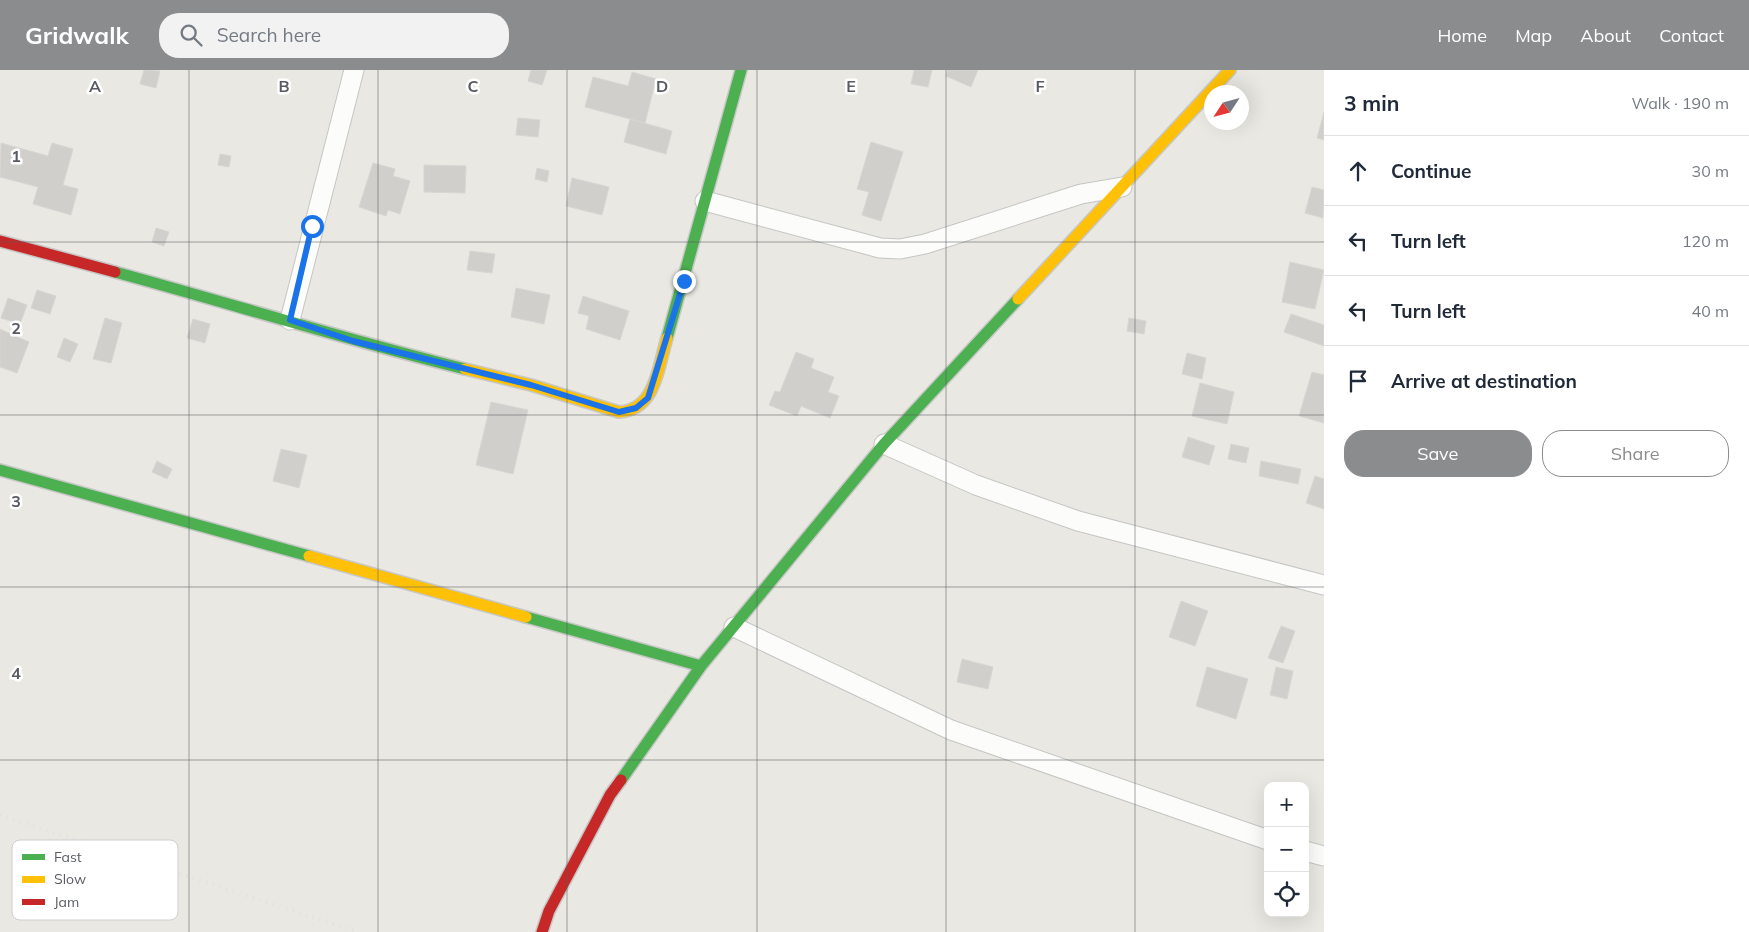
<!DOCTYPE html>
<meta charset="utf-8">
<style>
body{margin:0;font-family:Mulish,sans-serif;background:#f2f2f3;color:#1f2937}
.controls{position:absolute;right:15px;bottom:15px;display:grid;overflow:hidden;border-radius:10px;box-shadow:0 5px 20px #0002}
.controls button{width:45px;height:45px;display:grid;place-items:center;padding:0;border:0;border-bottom:1px solid #e0e1e3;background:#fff;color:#1f2937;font:25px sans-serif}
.compass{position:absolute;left:1204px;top:15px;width:45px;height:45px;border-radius:50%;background:#fff;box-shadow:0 5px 20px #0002;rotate:234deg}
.stop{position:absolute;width:15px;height:15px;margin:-11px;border:4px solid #1a73e8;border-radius:50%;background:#fff}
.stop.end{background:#1a73e8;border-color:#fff;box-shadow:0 1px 5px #0008}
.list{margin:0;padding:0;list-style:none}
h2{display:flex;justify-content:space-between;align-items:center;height:65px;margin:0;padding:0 20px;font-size:21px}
h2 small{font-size:16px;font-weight:400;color:#747a83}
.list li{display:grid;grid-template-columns:32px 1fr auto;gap:15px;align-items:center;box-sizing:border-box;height:70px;padding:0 20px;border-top:1px solid #e0e1e3}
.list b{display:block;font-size:19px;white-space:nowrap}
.list em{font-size:16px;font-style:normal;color:#747a83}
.actions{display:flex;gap:10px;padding:15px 20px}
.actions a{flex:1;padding:11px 0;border:1px solid #8b8c8e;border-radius:20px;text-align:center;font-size:18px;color:#8b8c8e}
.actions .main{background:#8b8c8e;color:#fff}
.icon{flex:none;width:28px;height:28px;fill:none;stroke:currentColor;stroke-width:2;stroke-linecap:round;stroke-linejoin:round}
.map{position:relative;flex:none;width:1324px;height:862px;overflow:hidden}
header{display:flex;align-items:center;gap:30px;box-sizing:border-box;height:70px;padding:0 25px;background:#8b8c8e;color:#fff}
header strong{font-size:24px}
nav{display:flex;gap:28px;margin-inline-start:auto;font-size:18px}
.search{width:350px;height:45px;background:#f2f2f3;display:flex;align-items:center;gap:12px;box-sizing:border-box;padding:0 18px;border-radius:20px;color:#747a83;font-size:19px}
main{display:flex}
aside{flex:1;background:#fff}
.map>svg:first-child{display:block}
</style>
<header>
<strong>Gridwalk</strong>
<div class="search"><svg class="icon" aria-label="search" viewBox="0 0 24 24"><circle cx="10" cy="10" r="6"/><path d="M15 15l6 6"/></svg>Search here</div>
<nav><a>Home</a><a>Map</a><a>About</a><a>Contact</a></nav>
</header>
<main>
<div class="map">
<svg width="1324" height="862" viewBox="0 0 1324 862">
<rect width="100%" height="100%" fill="#e9e8e2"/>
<!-- building -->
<path fill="#d0cfcc" stroke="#d8d6d2" d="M144,0L160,1L156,18L140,14Z
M531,0H547L542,15L528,11Z
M914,0H932L928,17L911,14Z
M948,0H978L971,17L946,6Z
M632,2L656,9L645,53L585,37L593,7L628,16Z
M1324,42V70L1317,68Z
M518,48L540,50L538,67L516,65Z
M630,49L672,61L666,84L624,72Z
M871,72L903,82L881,151L862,145L869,122L857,119Z
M1,73L48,86L52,73L73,79L63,115L78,119L71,145L33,134L38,117L0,107Z
M220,84L231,86L229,97L218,95Z
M373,93L395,99L393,106L410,111L400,144L388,140L386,146L359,137Z
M424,95L466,96L465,123L424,122Z
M537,98L549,101L547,112L535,109Z
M572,108L609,117L602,145L566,136Z
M1312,117L1324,120L1323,148L1305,143Z
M156,158L169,162L164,176L152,172Z
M470,181L495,184L492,203L467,200Z
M1290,192L1324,200L1315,239L1282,232Z
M516,218L550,225L544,254L511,247Z
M37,220L56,226L50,244L31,238Z
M583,226L629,241L620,270L586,259L589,246L578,243Z
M8,228L27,235L20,254L1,248Z
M1291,244L1324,255V276L1284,262Z
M105,248L122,253L111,293L93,289Z
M1129,248L1146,251L1144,264L1127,261Z
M193,249L210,254L205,273L187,268Z
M0,259L29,272L17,303L0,297Z
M64,268L78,274L70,292L57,287Z
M796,282L814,289L811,298L834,307L828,322L839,326L830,348L801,336L797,346L769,335L775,321L780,322Z
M1187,283L1206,288L1202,309L1182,304Z
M1312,302L1324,305V353L1299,346Z
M1200,313L1234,322L1227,354L1192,346Z
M491,332L528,340L513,404L476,395Z
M1188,367L1215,376L1209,395L1182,387Z
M1231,374L1249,378L1246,393L1228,389Z
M281,379L307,385L299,418L273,411Z
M157,391L172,399L167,409L152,402Z
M1261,391L1301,399L1298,414L1259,406Z
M1315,406L1324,409V439L1306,433Z
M1181,531L1208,541L1195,576L1169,567Z
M1281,556L1295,561L1283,593L1268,588Z
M962,589L993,597L988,619L957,612Z
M1207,597L1248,609L1236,649L1196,636Z
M1276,597L1293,601L1287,629L1270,625Z"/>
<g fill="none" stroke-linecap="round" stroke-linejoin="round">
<defs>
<path id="street" d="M705,131L880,178L900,179L925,174L1081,124L1122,117
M290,250L354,0
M884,374L976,415L1078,451L1324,515
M734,557L951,660L1268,770
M1305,781L1324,786"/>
<path id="fast" d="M115,202C232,234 347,270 465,299
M667,268L741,0
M0,400L309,486
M526,547L701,596
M621,710L701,596L884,374L1018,229"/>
<path id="slow" d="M1018,229L1230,0
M465,299L531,315L619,342C656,340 658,297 667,268
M309,486L526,547"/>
<path id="jam" d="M0,171L115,202
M542,862L549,841L610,725L621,710"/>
</defs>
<!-- street casing -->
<use href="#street" stroke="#c5c6c4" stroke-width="21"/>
<!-- fast casing -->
<use href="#fast" stroke="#c7c7c7" stroke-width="14"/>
<!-- slow casing -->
<use href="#slow" stroke="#c7c7c7" stroke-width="14"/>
<!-- jam casing -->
<use href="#jam" stroke="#c7c7c7" stroke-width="14"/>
<!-- street -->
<use href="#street" stroke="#fcfcfb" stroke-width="19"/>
<!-- fast -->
<use href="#fast" stroke="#4caf50" stroke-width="11"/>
<!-- slow -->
<use href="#slow" stroke="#ffc107" stroke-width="11"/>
<!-- jam -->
<use href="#jam" stroke="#c62828" stroke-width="11"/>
<!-- rail -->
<path stroke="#e1e1e0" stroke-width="4" stroke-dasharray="1 6" stroke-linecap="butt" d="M0,745L358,862"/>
</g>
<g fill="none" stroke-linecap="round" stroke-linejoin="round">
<!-- route -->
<path stroke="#1a73e8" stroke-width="6" d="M312,156L290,250L353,271L531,315L619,342L636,338L648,328L684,211"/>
</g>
<!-- grid -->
<path fill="none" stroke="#585b61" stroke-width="1" stroke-opacity="0.55" d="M189,0V862M378,0V862M567,0V862M757,0V862M946,0V862M1135,0V862M0,172H1324M0,345H1324M0,517H1324M0,690H1324"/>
<!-- legend -->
<rect x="12" y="770" width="166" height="80" rx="8" fill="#fff" stroke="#cdced0" stroke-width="1"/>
<rect x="22" y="784" width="23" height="6" fill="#4caf50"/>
<rect x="22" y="806" width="23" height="7" fill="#ffc107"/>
<rect x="22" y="829" width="23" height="6" fill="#c62828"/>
<g font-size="14" fill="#585b61">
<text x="54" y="792">Fast</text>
<text x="54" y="814">Slow</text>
<text x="54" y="837">Jam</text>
</g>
<g font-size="16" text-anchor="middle" font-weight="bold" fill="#585b61" stroke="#fff" stroke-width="5" stroke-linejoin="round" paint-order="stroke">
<text x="95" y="22">A</text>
<text x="284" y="22">B</text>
<text x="473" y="22">C</text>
<text x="662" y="22">D</text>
<text x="851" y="22">E</text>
<text x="1040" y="22">F</text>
<text x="16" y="92">1</text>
<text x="16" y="264">2</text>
<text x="16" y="437">3</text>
<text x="16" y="609">4</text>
</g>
</svg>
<div class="controls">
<button>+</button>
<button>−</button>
<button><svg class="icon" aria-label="locate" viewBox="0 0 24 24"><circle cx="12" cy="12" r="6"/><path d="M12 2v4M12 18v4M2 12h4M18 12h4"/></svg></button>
</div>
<svg class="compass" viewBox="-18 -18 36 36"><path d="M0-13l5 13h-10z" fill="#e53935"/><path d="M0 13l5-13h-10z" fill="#747a83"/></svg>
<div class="stop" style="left:312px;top:156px"></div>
<div class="stop end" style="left:684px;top:211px"></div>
</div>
<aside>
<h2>3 min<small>Walk · 190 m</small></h2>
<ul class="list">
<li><svg class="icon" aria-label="ahead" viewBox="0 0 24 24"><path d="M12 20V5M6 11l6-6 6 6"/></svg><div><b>Continue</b></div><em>30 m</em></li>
<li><svg class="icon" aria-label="left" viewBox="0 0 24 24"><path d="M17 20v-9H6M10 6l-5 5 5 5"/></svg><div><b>Turn left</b></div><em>120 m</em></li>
<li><svg class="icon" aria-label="left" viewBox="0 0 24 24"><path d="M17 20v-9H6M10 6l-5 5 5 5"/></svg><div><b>Turn left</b></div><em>40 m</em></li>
<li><svg class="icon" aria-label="arrive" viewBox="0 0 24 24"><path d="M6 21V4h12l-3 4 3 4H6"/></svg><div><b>Arrive at destination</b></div></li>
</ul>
<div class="actions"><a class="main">Save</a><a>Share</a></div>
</aside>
</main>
